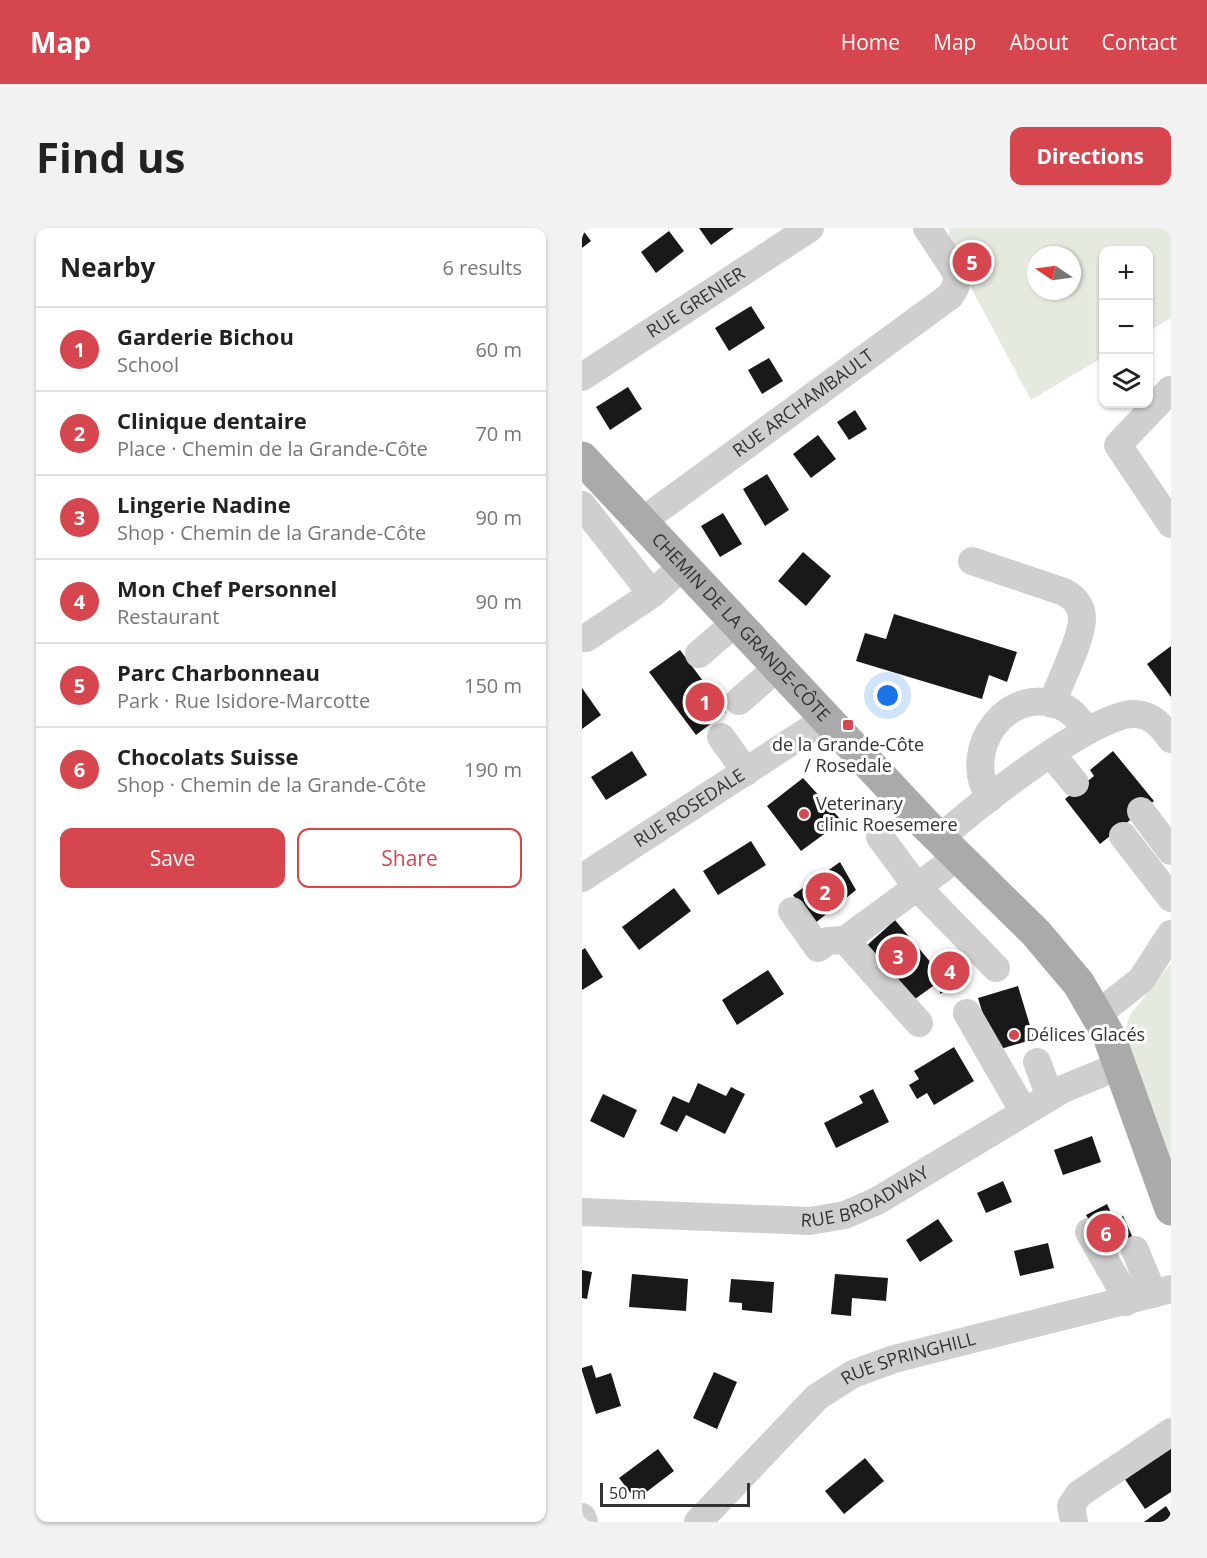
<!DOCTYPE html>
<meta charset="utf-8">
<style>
body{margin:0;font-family:"Open Sans",sans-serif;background:#f2f2f2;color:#222}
.controls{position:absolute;right:18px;top:18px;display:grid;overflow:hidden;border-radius:12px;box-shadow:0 2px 4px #0004}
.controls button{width:54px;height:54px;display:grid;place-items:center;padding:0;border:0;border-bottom:2px solid #e0e0e0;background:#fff;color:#222;font:30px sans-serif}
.compass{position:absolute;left:445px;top:18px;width:54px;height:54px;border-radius:50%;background:#fff;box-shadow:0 2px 4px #0004;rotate:283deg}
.scale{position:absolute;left:18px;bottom:15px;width:150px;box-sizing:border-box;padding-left:6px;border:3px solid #323232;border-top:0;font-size:16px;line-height:21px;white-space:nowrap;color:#323232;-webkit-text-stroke:4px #fff;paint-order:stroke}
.you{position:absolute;left:306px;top:468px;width:21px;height:21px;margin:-15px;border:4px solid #fff;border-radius:50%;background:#1a73e8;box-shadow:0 0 0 9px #1a73e833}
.badge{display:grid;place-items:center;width:39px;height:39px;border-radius:50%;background:#d6464e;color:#fff;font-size:20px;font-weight:700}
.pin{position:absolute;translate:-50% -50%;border:3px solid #fff;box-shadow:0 2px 6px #0006}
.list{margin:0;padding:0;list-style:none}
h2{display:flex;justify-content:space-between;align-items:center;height:78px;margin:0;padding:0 24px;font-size:26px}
h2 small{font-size:20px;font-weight:400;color:#767676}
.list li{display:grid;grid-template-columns:39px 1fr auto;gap:18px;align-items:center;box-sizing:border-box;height:84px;padding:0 24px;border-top:2px solid #e0e0e0}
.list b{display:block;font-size:22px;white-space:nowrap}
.list p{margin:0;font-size:20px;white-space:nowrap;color:#767676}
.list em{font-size:20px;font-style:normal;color:#767676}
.actions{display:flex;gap:12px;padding:18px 24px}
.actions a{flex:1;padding:14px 0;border:2px solid #d6464e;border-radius:12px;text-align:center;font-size:21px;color:#d6464e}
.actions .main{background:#d6464e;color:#fff}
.icon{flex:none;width:33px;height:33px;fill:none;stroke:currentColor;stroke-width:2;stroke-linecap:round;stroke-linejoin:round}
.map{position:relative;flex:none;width:589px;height:1294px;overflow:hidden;border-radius:12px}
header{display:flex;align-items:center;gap:36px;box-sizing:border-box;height:84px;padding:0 30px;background:#d6464e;color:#fff}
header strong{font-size:28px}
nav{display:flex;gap:33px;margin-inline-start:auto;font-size:21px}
.intro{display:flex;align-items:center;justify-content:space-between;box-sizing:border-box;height:144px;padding:0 36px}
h1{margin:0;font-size:42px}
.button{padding:15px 27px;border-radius:12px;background:#d6464e;color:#fff;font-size:21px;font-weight:700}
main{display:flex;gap:36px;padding:0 36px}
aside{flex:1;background:#fff;border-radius:12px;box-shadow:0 2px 4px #0004}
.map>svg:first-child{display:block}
</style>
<header>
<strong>Map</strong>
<nav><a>Home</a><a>Map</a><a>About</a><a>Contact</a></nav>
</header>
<div class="intro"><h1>Find us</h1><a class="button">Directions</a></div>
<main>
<aside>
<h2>Nearby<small>6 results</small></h2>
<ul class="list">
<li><span class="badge">1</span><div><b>Garderie Bichou</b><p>School</p></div><em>60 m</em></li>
<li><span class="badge">2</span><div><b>Clinique dentaire</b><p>Place · Chemin de la Grande-Côte</p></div><em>70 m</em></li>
<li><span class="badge">3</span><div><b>Lingerie Nadine</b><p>Shop · Chemin de la Grande-Côte</p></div><em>90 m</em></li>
<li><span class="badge">4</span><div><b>Mon Chef Personnel</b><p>Restaurant</p></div><em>90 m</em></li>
<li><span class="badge">5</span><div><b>Parc Charbonneau</b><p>Park · Rue Isidore-Marcotte</p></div><em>150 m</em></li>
<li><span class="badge">6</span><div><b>Chocolats Suisse</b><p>Shop · Chemin de la Grande-Côte</p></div><em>190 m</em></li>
</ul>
<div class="actions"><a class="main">Save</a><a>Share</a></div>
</aside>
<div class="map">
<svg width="589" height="1294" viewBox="0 0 589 1294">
<rect width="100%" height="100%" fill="#fff"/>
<!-- green -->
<path fill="#e4eadf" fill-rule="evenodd" d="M368,0H589V90L567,103L566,22H522L521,129L449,172L365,15ZM454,27H490V63H454Z
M589,735V947L542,805L548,787Z"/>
<!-- building -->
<path fill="#191919" d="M117,0H152L129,17Z
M0,1L9,13L0,20Z
M87,3L102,23L74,45L59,24Z
M169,78L183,100L147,123L133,100Z
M187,130L201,153L180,166L166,142Z
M46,159L60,181L28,202L14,179Z
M273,182L285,201L267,212L255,194Z
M236,207L254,231L229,250L211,226Z
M185,246L207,282L183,298L161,261Z
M141,285L160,316L138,329L119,298Z
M221,324L249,348L224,378L196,353Z
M312,386L435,424L425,454L407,447L400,471L274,433L283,405L304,411Z
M589,418V469L565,436Z
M98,422L144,484L114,507L67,444Z
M0,460L19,487L0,501Z
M50,523L65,547L24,572L9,549Z
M531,523L572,573L518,616L483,571L512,548L508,542Z
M221,550L260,593L219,623L185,578Z
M169,613L184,637L136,667L121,643Z
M258,634L274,662L232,696L211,667Z
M92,660L109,683L57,722L40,699Z
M313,692L350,736L373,721L386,750L358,766V753L329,774L282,720Z
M3,720L21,749L0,762V722Z
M186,742L202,766L155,797L140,772Z
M436,758L452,811L412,823L396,770Z
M372,819L392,853L352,877L345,865L335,871L327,857L337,851L332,843Z
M116,855L144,868L149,859L163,866L143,906L104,887L95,904L78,896L91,868L107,875Z
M291,861L307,894L254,920L242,895L281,875L277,868Z
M21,866L55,882L42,910L8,893Z
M510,908L519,934L481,947L472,922Z
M421,953L430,974L404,985L395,965Z
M525,976L533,993L541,988L550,1008L526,1023L504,987Z
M356,991L371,1013L338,1034L324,1012Z
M466,1015L472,1040L438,1048L432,1023Z
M0,1042L10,1044L5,1071L0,1070Z
M50,1046L106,1051L104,1083L47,1079Z
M253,1046L306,1050L304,1073L270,1070L269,1088L249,1086Z
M149,1051L192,1054L190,1085L160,1082V1075L147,1074Z
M10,1137L14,1150L29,1145L39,1178L14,1186L0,1143V1140Z
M132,1144L155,1154L135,1201L111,1190Z
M589,1216V1264L563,1281L540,1247Z
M76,1221L92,1243L54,1272L37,1250Z
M283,1230L302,1253L262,1286L243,1263Z
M584,1278L589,1286V1294H562Z"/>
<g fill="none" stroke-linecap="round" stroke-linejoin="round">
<!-- minor -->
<g stroke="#cfcfcf" stroke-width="28">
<path id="s1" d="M0,149L228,0"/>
<path d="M588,162L536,217L589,296"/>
<path d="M0,277L70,366L101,338"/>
<path id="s2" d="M59,294L368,68L373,60L376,47L345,0"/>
<path d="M390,333L482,364C492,369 500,378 500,390C501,409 477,455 470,476"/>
<path d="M4,410L70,366"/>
<path d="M117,426L154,394"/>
<path d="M157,473L196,439"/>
<path d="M139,509L164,544"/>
<path d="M470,527L493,555"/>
<path d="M408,570C376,521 428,452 483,480C493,485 499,495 505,503"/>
<path d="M559,583L589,623"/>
<path d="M541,608L589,670"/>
<path d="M358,611C388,582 515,483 553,486C571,487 579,498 589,511"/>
<path d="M377,628L335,659L414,740"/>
<path id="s3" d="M0,650L244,491"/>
<path d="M210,683L236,720L246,713L263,712L335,659L298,609"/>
<path d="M263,712L337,795"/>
<path d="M385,785L442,884"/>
<path d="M516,786L559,752L589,706"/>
<path d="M455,834L468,869"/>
<path id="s4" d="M0,984L228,993L263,987L295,973L481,861L537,838"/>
<path d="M507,1004L538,1058L544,1074"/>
<path d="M553,1022L571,1066"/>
<path d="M0,1289L2,1294"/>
<path id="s5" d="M116,1294L235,1169L271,1146L312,1131L589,1061"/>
<path d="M492,1294L489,1278L497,1266L589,1204"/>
</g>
<!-- major -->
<path stroke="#aaa" stroke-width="33" id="s6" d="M0,230L344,597L454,705L497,756L527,808L589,981"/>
</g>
<!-- markers -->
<g fill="#d6464e" stroke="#fff" stroke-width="2">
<rect x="260" y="491" width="12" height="12" rx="3"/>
<circle cx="222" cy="586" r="6"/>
<circle cx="432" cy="807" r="6"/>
</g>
<g text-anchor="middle" stroke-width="6" stroke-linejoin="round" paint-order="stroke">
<!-- street labels -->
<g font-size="18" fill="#323232" stroke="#fff">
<text dy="6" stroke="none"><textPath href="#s1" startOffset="136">RUE GRENIER</textPath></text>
<text dy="6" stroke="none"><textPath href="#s2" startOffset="201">RUE ARCHAMBAULT</textPath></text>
<text dy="6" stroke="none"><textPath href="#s6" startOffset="232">CHEMIN DE LA GRANDE-CÔTE</textPath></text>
<text dy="6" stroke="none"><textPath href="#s3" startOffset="128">RUE ROSEDALE</textPath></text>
<text dy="6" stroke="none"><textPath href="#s4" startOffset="288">RUE BROADWAY</textPath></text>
<text dy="6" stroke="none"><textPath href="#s5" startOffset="273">RUE SPRINGHILL</textPath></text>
</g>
<!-- poi labels -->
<g font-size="18" fill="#323232" stroke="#fff" text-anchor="start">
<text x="266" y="523" text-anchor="middle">de la Grande-Côte<tspan x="266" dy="21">/ Rosedale</tspan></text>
<text x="234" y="582">Veterinary<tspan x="234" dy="21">clinic Roesemere</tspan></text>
<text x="444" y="813">Délices Glacés</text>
</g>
</g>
</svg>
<div class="controls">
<button>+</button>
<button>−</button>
<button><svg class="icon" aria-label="layers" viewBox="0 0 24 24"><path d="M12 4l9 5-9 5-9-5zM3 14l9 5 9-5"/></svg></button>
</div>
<svg class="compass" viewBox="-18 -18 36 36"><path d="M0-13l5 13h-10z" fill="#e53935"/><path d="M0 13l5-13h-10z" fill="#767676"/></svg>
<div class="scale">50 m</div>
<div class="you"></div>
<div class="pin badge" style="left:123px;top:474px">1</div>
<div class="pin badge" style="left:243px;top:664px">2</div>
<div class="pin badge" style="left:316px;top:728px">3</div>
<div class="pin badge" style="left:368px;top:743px">4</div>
<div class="pin badge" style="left:390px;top:34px">5</div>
<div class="pin badge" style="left:524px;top:1005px">6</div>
</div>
</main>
